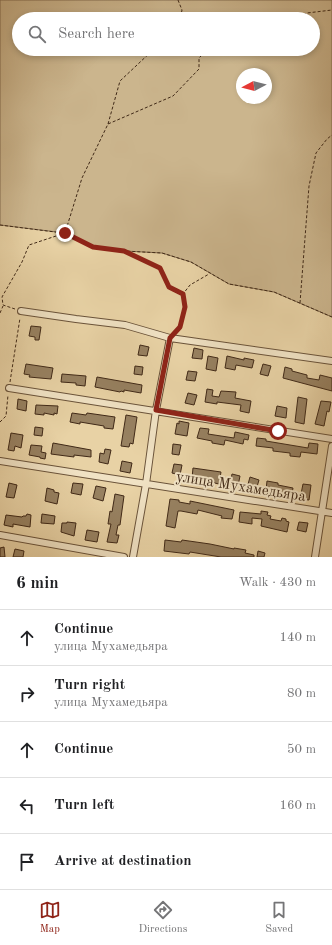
<!DOCTYPE html>
<meta charset="utf-8">
<style>
body{margin:0;font-family:"Old Standard TT",serif;background:#f2f2f2;color:#202124}
.compass{position:absolute;left:236px;top:68px;width:36px;height:36px;border-radius:50%;background:#fff;box-shadow:0 2px 6px #0003;rotate:263deg}
.stop{position:absolute;width:12px;height:12px;margin:-9px;border:3px solid #8f2418;border-radius:50%;background:#fff}
.stop.end{background:#8f2418;border-color:#fff;box-shadow:0 1px 4px #0008}
.list{margin:0;padding:0;list-style:none}
h2{display:flex;justify-content:space-between;align-items:center;height:52px;margin:0;padding:0 16px;font-size:17px}
h2 small{font-size:13px;font-weight:400;color:#757577}
.list li{display:grid;grid-template-columns:26px 1fr auto;gap:12px;align-items:center;box-sizing:border-box;height:56px;padding:0 16px;border-top:1px solid #e0e0e0}
.list b{display:block;font-size:15px;white-space:nowrap}
.list p{margin:0;font-size:13px;white-space:nowrap;color:#757577}
.list em{font-size:13px;font-style:normal;color:#757577}
.icon{flex:none;width:22px;height:22px;fill:none;stroke:currentColor;stroke-width:2;stroke-linecap:round;stroke-linejoin:round}
.map{position:relative;flex:none;width:332px;height:557px;overflow:hidden}
.search{position:absolute;background:#fff;box-shadow:0 2px 6px #0003;left:12px;right:12px;top:12px;height:44px;display:flex;align-items:center;gap:10px;box-sizing:border-box;padding:0 14px;border-radius:22px;color:#757577;font-size:15px}
.sheet{height:332px;background:#fff}
nav{display:flex;justify-content:space-around;align-items:center;box-sizing:border-box;height:56px;border-top:1px solid #e0e0e0;background:#fff;font-size:11px;color:#757577}
nav a{display:grid;justify-items:center;gap:2px}
nav .on{color:#8f2418}
.map>svg:first-child{display:block}
</style>
<div class="map">
<svg width="332" height="557" viewBox="0 0 332 557">
<rect width="100%" height="100%" fill="#e8d2a5"/>
<filter id="stains"><feTurbulence type="fractalNoise" baseFrequency=".005" numOctaves="4"/><feColorMatrix values="0 0 0 0 .2 0 0 0 0 .09 0 0 0 0 .02 0 0 0 .5 -.17"/></filter>
<radialGradient id="worn" r=".72"><stop offset=".6" stop-color="#630" stop-opacity="0"/><stop offset="1" stop-color="#630" stop-opacity=".3"/></radialGradient>
<!-- green -->
<path fill="#cbb58d" stroke="#866f52" fill-rule="evenodd" d="M0,0H332V317L274,292L229,284L191,262L162,253L125,251L93,247L65,233L0,225ZM19,19H313V49H19ZM242,74H266V98H242Z"/>
<!-- building -->
<path fill="#978161" stroke="#402917" d="M31,326L41,327L39,340H35V337L29,336Z
M140,345L149,347L147,356L138,355Z
M194,348L203,350L202,359L192,358Z
M208,356L218,358L216,371L206,369Z
M227,356L244,360V358L254,360L252,368L236,365L235,370L225,368Z
M26,364L53,368L51,379L29,377L30,375L24,374Z
M263,364L271,366L268,376L260,374Z
M135,366L143,367L142,375L134,374Z
M285,367L292,369V371L307,375V378L319,380L320,375L332,378V391L283,378Z
M188,371L197,372L195,381L186,380Z
M62,374L86,376L85,386L76,385V383L61,382Z
M97,377L142,385L141,393L124,390V392L121,391L120,392L95,387Z
M207,389L213,390L212,396L219,397L221,391L236,392L235,398L251,401L249,413L240,411L241,405L217,402V404L205,402Z
M188,393L197,395L194,405L185,403Z
M298,397L307,399L304,424L295,422Z
M18,399L27,401L26,411L17,409Z
M321,401L331,402L329,412L327,411L324,426L315,424Z
M36,405L58,406L57,414L54,413V415L44,413V415L35,414Z
M277,406L287,408L286,418L275,416Z
M72,413L86,415L87,413L115,417L113,429L104,428V426L80,422V424L70,422Z
M126,415L137,417L133,444L130,443L129,447L121,446Z
M179,421L189,423L187,436L175,434L177,423L179,424Z
M35,427L43,428L42,436L34,435Z
M200,428L209,429L208,434L234,438L235,432L249,435L248,440L244,439L243,444L225,440L224,445L212,443V441L197,438Z
M11,433L23,435L21,448L15,446L14,451L8,450Z
M257,438L266,439V441L308,448L309,443L318,444L317,454L301,452L300,457L290,456V453L273,451V448L256,446Z
M53,443L91,450V457L74,455V457L51,454Z
M173,444L181,445L179,455L172,454Z
M31,445L42,446L41,452L46,453L45,459L40,458V457L29,455Z
M105,449L111,450L108,464L99,462L100,453L104,454Z
M122,461L132,463L130,473L120,471Z
M174,464L182,465L180,475L172,473Z
M193,468L221,472L219,484L192,478Z
M232,474L240,476L238,486L230,484Z
M250,477L259,480L256,490L247,488Z
M267,481L278,483V485L293,488L291,499L281,497L282,492L266,490Z
M9,483L17,485L14,498L6,497Z
M73,483L83,484L81,495L71,493Z
M303,484L311,485L309,500L300,499Z
M96,486L106,488L103,501L93,498Z
M47,488L54,490V492L59,493L57,504L45,501Z
M115,494L124,496L120,525H118L116,535H119L117,543L107,542L111,524H108L110,511L112,512Z
M170,499L179,500V502L190,504V501L234,510L232,519L221,518L222,516L198,510L197,514L181,511H178L175,528L166,526Z
M261,511L268,512L267,515L271,516L270,519L281,521L282,518L286,519V521L289,522L287,532L261,526L262,519L252,518V524L239,522L240,512L261,514Z
M27,514L31,515L30,527L13,524V527L4,525L6,515L22,517L23,516H26Z
M42,514L55,516L54,524L41,523Z
M67,522L76,523L74,536L61,532L62,523H67Z
M299,522L308,523L306,532L297,530Z
M87,530L99,532L97,542L85,540Z
M165,540L181,542L182,540L210,544L234,549V548L246,550L245,553L254,555V557H221L190,552L189,554L164,551Z
M4,547L5,557H0V548Z
M15,549L24,551L23,557H13Z
M258,551L265,553L264,557H257Z"/>
<g fill="none" stroke-linecap="round" stroke-linejoin="round">
<defs>
<path id="minor" d="M21,311L76,319L125,325L170,338L332,361
M9,388L332,439
M0,461L332,513
M0,535L124,557
M133,557L146,484L156,410L170,338
M315,557L332,446"/>
</defs>
<!-- minor casing -->
<use href="#minor" stroke="#6a533a" stroke-width="8"/>
<!-- path -->
<path stroke="#402917" stroke-width="1" stroke-dasharray="3 2" stroke-linecap="butt" d="M178,0L182,10L180,19
M294,19L307,13L332,10
M108,124L120,81L154,49
M0,225L63,233
M66,233L93,247L124,251L162,253L191,262L229,284L274,292L332,317
M125,252L161,268L169,287L183,294
M300,303L309,186L316,153L327,139L332,135
M15,309L3,305L2,297L22,262L29,245L65,233L82,178L108,124L173,96L199,69V58L208,49
M0,313L3,306
M175,333C184,322 186,308 183,294L190,285L209,274
M10,382L20,318
M0,422L6,416L8,395"/>
<!-- minor -->
<use href="#minor" stroke="#f0e2c4" stroke-width="6"/>
</g>
<g fill="none" stroke-linecap="round" stroke-linejoin="round">
<!-- route -->
<path stroke="#8f2418" stroke-width="5" d="M65,233L93,247L124,251L160,268L169,287L183,294L185,307L180,327L170,338L156,410L278,431"/>
</g>
<g text-anchor="middle" stroke-width="4" stroke-linejoin="round" paint-order="stroke">
<!-- street labels -->
<g font-size="15" fill="#402917" stroke="#f0e2c4">
<text transform="translate(241 486) rotate(9)" y="5">улица Мухамедьяра</text>
</g>
</g>
<rect width="100%" height="100%" filter="url(#stains)"/>
<rect width="100%" height="100%" fill="url(#worn)"/>
</svg>
<svg class="compass" viewBox="-18 -18 36 36"><path d="M0-13l5 13h-10z" fill="#e53935"/><path d="M0 13l5-13h-10z" fill="#757577"/></svg>
<div class="stop" style="left:278px;top:431px"></div>
<div class="stop end" style="left:65px;top:233px"></div>
<div class="search"><svg class="icon" aria-label="search" viewBox="0 0 24 24"><circle cx="10" cy="10" r="6"/><path d="M15 15l6 6"/></svg>Search here</div>
</div>
<section class="sheet">
<h2>6 min<small>Walk · 430 m</small></h2>
<ul class="list">
<li><svg class="icon" aria-label="ahead" viewBox="0 0 24 24"><path d="M12 20V5M6 11l6-6 6 6"/></svg><div><b>Continue</b><p>улица Мухамедьяра</p></div><em>140 m</em></li>
<li><svg class="icon" aria-label="right" viewBox="0 0 24 24"><path d="M7 20v-9h11M14 6l5 5-5 5"/></svg><div><b>Turn right</b><p>улица Мухамедьяра</p></div><em>80 m</em></li>
<li><svg class="icon" aria-label="ahead" viewBox="0 0 24 24"><path d="M12 20V5M6 11l6-6 6 6"/></svg><div><b>Continue</b></div><em>50 m</em></li>
<li><svg class="icon" aria-label="left" viewBox="0 0 24 24"><path d="M17 20v-9H6M10 6l-5 5 5 5"/></svg><div><b>Turn left</b></div><em>160 m</em></li>
<li><svg class="icon" aria-label="arrive" viewBox="0 0 24 24"><path d="M6 21V4h12l-3 4 3 4H6"/></svg><div><b>Arrive at destination</b></div></li>
</ul>
</section>
<nav>
<a class="on"><svg class="icon" aria-label="map" viewBox="0 0 24 24"><path d="M3 6l6-2 6 2 6-2v14l-6 2-6-2-6 2zM9 4v14M15 6v14"/></svg>Map</a>
<a><svg class="icon" aria-label="directions" viewBox="0 0 24 24"><path d="M12 3l9 9-9 9-9-9zM9 14v-3h6M13 9l2 2-2 2"/></svg>Directions</a>
<a><svg class="icon" aria-label="saved" viewBox="0 0 24 24"><path d="M7 4h10v16l-5-4-5 4z"/></svg>Saved</a>
</nav>
